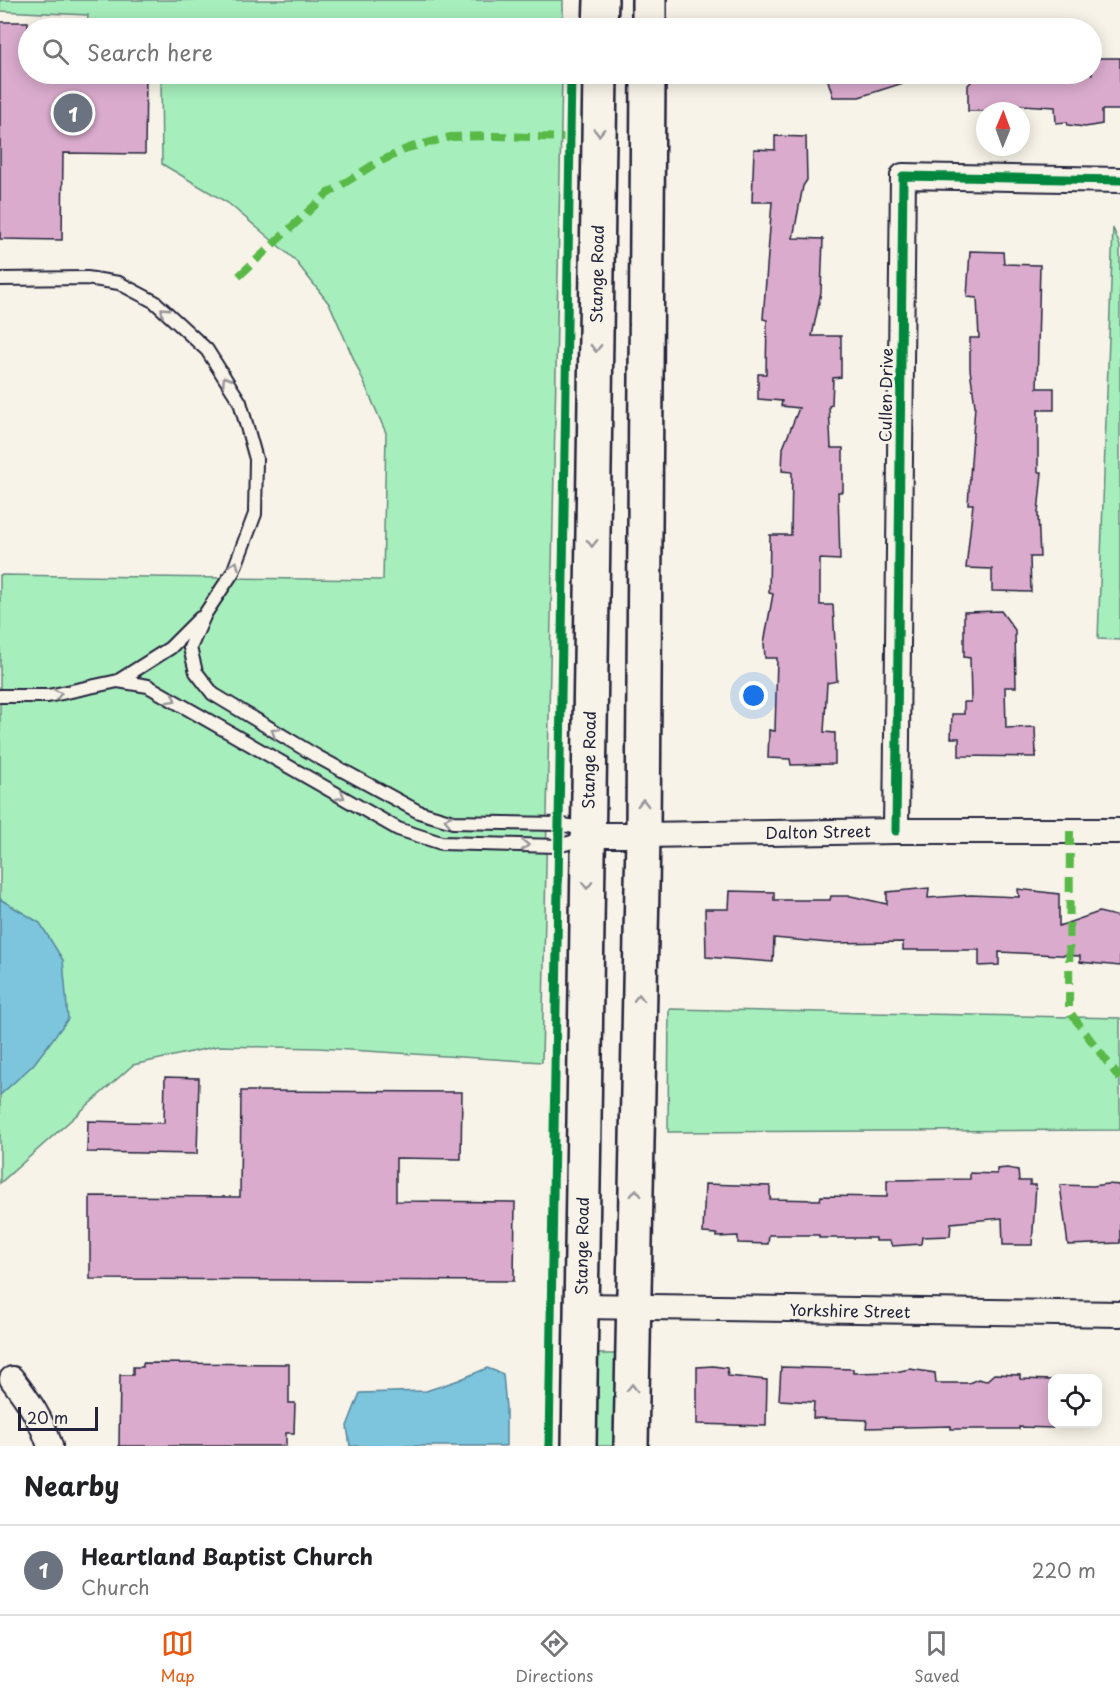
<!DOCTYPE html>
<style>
body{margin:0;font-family:"Playpen Sans",sans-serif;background:#f2f2f2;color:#202124}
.controls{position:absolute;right:18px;bottom:18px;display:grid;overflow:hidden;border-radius:12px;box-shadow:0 3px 15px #0003}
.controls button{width:54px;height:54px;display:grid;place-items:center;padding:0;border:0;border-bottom:2px solid #e0e0e0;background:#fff;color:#202124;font:30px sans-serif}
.compass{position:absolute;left:976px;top:102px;width:54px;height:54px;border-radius:50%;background:#fff;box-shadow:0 3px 15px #0003;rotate:1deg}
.scale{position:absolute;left:18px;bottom:15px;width:80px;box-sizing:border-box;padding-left:6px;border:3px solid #22223b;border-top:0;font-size:16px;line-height:21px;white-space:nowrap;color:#22223b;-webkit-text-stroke:4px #f7f3e8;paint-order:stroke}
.you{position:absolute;left:754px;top:696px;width:21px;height:21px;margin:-15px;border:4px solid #fff;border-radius:50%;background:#1a73e8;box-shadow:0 0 0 9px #1a73e833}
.badge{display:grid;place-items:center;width:39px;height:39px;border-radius:50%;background:#ea580c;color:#fff;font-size:20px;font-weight:700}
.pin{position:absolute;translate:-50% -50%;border:3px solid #fff;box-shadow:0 2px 6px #0006}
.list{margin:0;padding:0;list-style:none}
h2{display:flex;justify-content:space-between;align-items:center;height:78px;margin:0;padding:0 24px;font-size:26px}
h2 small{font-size:20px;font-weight:400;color:#757577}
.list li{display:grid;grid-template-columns:39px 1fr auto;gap:18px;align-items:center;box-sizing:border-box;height:90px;padding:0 24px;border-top:2px solid #e0e0e0}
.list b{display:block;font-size:22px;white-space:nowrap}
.list p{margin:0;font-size:20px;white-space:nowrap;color:#757577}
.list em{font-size:20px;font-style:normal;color:#757577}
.icon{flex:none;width:33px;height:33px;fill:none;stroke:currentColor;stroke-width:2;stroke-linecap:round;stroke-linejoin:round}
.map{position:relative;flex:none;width:1120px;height:1446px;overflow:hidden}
.search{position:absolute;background:#fff;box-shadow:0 3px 15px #0003;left:18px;right:18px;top:18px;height:66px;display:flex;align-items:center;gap:15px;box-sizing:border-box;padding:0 21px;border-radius:33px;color:#757577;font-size:22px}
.sheet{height:168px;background:#fff}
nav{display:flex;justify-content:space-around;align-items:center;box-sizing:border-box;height:84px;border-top:2px solid #e0e0e0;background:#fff;font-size:16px;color:#757577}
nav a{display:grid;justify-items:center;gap:3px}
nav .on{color:#ea580c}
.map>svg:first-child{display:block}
</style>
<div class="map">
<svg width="1120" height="1446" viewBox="0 0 1120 1446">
<rect width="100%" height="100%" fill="#f7f3e8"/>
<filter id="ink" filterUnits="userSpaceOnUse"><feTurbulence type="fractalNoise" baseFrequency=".0167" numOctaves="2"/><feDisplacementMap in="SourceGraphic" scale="12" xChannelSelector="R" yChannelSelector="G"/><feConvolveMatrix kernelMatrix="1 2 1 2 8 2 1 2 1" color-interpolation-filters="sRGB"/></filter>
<g filter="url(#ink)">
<!-- green -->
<path fill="#a6eebc" stroke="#64887c" stroke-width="1.5" d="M0,0H563V28H87L88,15L0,11Z
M161,74H562L542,1062L318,1048L218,1046L133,1065L0,1183V575L383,580L386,433L330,305L294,259L228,203L162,164Z
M1113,228L1120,246V640L1098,639Z
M669,1009L1120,1018V1130L668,1132Z
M597,1354H616L614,1446H595Z"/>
<!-- water -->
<path fill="#7bc5dc" stroke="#57849c" stroke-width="1.5" d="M0,899L40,923L63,960L68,1019L33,1065L0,1095Z
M487,1368L503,1374L506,1408V1446H350L347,1426L360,1393L426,1391L459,1380Z"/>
<!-- building -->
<path fill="#daabcd" stroke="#22223b" stroke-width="1.5" d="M0,22H28V74H146L145,154L63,153L62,240L0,239Z
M1092,58H1120V110H1102V124L1085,127L1068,125L1067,122L1056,123L1055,107L1004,104L1003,111H968V85L971,82V74H1092Z
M826,74H919V78L859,97H833Z
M775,136L806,137L807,180L803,186L793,238L823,239L821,292L812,336H841V377L833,378L832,405L829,406L831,448H843V492H838L840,560L820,559V605H833L837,681L827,683L824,732L835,733V764L791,765L790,759L768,758L769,730L775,731L777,658H765L764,643L773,594L769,593L770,535H791L792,472L782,471L783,448L799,408L781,406L782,401L758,399V374H766L767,320L763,319L772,202H752L754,149L775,150Z
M970,251L1003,252L1004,264L1040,265L1037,388H1054V410H1038V472H1042L1038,513L1040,557H1030L1031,592L992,591V569L966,568L973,504H968L975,406L970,369V338H979L977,298L967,297Z
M1001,611L1015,630L1016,687H1005L1006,728L1035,727L1036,757L959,756V738H951L952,714H964V702H971L970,658L964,657V612Z
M929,888L928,898L971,895L1019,897L1018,889L1059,894V926L1099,912L1120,917V966L1080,962V956L999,952V965L979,966V950H903V942L829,943L774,938L773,962L706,957L705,909H729L730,891L774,892V900H830L831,896H851L887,904V892Z
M165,1077L199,1078L197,1154L87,1152L88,1121L164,1123Z
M241,1091L462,1092L461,1159L396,1158V1201L515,1202L514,1281L90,1279V1196L240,1197Z
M1007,1168L1018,1170L1019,1181H1030V1185H1036L1032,1245H1003L1002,1218L951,1223L950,1236L922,1237L921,1244L892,1246L890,1241H876V1238H819V1235H769L768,1244L738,1243V1236L717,1237V1234L703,1233L705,1184L770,1186V1199L820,1200L821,1196L887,1197V1180L970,1179V1173L997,1174V1169Z
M1107,1184L1120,1185V1243L1068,1245L1060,1185L1093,1186Z
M143,1363L289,1364V1403H295L294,1433H286V1446H119L120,1375H133V1367H143Z
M713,1366L727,1368L728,1376L767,1380L766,1426L697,1424V1367Z
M781,1367L853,1369V1373L895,1372L910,1369L935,1373L936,1383H969L978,1379L986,1381L994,1374L1020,1375V1379L1053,1380V1428L1019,1427V1429H951V1426L866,1428L867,1420L813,1418L814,1402L779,1400Z"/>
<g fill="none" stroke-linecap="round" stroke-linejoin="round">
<defs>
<path id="service" d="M0,279L87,278L119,283L155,302L207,350L240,402L256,459L255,514L233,572L205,614L190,648L196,672L213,694L318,757L419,812L453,822L559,824L574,827L585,833
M118,681L148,686L398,829L441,843L558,846L572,842L587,835
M0,696H48L118,681L170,648L200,618"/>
<path id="minor" d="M896,831L903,176L1120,180
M588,835H643L896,831H1120
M581,1306L1120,1314
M12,1379C29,1401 41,1419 50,1446"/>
<path id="secondary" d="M600,28L601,0
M649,28V0
M579,1446L600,74
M631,1446L643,835L648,74"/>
</defs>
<!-- service casing -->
<use href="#service" stroke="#22223b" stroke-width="16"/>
<!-- minor casing -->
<use href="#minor" stroke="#22223b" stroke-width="28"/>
<!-- secondary casing -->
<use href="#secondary" stroke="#22223b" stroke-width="38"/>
<!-- service -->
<use href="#service" stroke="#f7f3e8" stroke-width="12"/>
<!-- minor -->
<use href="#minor" stroke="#f7f3e8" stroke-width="24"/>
<!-- secondary -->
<use href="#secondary" stroke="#f7f3e8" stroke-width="33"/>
<!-- quiet -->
<path stroke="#58b947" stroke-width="8" stroke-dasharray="15 8" stroke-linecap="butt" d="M239,276L327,194L373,165L408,148L450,137L497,136L570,138
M1070,831L1069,1011L1120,1079"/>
<defs>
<path id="cycleway" d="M896,831L903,176L1120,180
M549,1446L571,74"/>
</defs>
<!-- cycleway casing -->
<use href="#cycleway" stroke="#f7f3e8" stroke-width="13"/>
<!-- cycleway -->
<use href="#cycleway" stroke="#00873e" stroke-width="9"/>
</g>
<!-- one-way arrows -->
<defs><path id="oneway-chevron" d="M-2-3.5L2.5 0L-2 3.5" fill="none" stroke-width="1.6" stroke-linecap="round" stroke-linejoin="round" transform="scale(1.5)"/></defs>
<g stroke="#97959a">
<use href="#oneway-chevron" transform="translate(599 132) rotate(91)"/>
<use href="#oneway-chevron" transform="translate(164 311) rotate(-137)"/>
<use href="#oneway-chevron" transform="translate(596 348) rotate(91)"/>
<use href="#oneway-chevron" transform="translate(226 380) rotate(-122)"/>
<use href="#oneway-chevron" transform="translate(592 543) rotate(91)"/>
<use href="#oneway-chevron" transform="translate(235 565) rotate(-67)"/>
<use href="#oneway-chevron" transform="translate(58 694) rotate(-12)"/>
<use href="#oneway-chevron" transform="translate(172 699) rotate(29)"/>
<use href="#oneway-chevron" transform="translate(275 732) rotate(-149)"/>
<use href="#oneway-chevron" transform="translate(341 796) rotate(30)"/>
<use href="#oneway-chevron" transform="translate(643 803) rotate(-90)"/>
<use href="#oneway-chevron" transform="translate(448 820) rotate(-167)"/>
<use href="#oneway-chevron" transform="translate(525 845) rotate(1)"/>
<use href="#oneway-chevron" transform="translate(587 885) rotate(91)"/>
<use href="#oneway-chevron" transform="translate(639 998) rotate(-89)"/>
<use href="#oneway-chevron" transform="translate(636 1193) rotate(-89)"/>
<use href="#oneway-chevron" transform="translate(632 1388) rotate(-89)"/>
</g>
</g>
<g text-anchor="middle" stroke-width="6" stroke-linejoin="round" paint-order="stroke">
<!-- street labels -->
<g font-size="16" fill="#22223b" stroke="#f7f3e8">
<text transform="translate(597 274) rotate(-89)" y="6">Stange Road</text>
<text transform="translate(886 395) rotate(-89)" y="6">Cullen Drive</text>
<text transform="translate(589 760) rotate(-89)" y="6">Stange Road</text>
<text transform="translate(818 832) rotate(-1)" y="6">Dalton Street</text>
<text transform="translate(582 1246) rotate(-89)" y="6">Stange Road</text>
<text transform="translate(850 1311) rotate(1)" y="6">Yorkshire Street</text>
</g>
</g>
</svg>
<div class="controls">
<button><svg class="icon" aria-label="locate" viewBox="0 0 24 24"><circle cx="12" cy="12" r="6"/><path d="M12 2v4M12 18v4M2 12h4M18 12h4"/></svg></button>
</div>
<svg class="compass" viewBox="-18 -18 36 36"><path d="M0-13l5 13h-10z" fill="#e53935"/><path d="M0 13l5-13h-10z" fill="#757577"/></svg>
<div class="scale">20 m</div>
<div class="you"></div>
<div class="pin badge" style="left:73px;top:113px;background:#6b7280">1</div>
<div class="search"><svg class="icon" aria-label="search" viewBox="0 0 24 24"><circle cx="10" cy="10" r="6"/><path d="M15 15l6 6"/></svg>Search here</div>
</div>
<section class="sheet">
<h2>Nearby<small></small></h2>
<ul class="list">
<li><span class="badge" style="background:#6b7280">1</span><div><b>Heartland Baptist Church</b><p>Church</p></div><em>220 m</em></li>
</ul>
</section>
<nav>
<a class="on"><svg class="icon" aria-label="map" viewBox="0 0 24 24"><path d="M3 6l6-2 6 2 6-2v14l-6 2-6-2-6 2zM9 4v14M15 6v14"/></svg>Map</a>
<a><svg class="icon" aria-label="directions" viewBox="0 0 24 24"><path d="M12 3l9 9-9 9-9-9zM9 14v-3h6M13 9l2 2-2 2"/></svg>Directions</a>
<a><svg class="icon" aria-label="saved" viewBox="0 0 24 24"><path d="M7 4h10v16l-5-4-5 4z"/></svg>Saved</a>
</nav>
